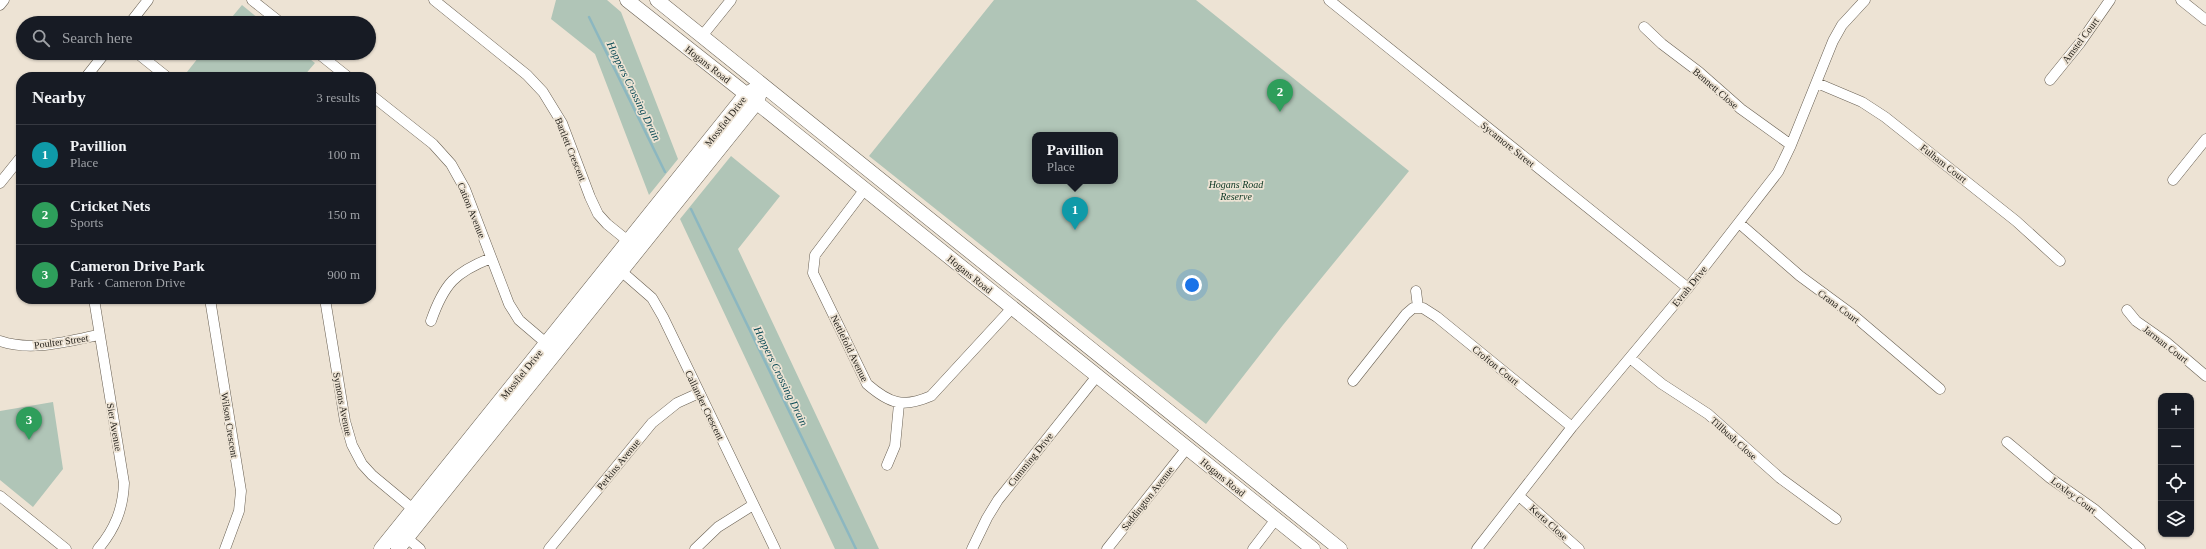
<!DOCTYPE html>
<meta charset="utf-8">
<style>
body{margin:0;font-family:"Times New Roman",serif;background:#242831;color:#f1f3f6}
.controls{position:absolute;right:12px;bottom:12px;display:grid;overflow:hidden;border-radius:8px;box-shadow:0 1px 3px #0004}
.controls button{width:36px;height:36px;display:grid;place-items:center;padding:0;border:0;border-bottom:1px solid #363941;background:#171b24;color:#f1f3f6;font:20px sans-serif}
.you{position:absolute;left:1192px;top:285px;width:14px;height:14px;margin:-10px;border:3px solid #fff;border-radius:50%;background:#1a73e8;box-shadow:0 0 0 6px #1a73e833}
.badge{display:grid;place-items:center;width:26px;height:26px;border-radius:50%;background:#209019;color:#fff;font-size:13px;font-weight:700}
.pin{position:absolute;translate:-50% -33px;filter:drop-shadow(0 1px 2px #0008)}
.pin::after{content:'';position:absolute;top:21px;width:14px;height:12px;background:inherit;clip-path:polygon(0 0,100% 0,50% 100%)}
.popup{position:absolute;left:1032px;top:132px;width:86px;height:52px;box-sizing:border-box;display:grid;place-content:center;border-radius:8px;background:#171b24;filter:drop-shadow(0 1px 3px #0005);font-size:13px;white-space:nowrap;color:#9ea1a6}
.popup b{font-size:15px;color:#f1f3f6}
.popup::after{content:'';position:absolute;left:50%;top:100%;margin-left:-8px;border:8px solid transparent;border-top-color:#171b24}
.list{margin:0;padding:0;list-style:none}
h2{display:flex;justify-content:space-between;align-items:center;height:52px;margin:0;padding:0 16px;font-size:17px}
h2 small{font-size:13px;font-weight:400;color:#9ea1a6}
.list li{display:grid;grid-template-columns:26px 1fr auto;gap:12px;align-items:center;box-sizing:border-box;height:60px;padding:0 16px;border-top:1px solid #363941}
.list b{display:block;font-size:15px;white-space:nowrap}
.list p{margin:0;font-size:13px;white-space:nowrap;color:#9ea1a6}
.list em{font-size:13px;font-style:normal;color:#9ea1a6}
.icon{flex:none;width:22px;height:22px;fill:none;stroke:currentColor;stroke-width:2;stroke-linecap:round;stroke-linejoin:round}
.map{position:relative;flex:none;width:2206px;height:549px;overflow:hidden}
.search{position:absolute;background:#171b24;box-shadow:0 1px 3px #0004;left:16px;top:16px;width:360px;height:44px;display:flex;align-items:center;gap:10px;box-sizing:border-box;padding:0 14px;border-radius:22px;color:#9ea1a6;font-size:15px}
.panel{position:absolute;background:#171b24;box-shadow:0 1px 3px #0004;left:16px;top:72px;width:360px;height:232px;border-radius:16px}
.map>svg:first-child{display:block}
</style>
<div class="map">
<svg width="2206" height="549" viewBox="0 0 2206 549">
<rect width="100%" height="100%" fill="#ede3d4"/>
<!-- green -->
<path fill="#b0c5b7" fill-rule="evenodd" d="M556,0H607L621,12L678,159L649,195L595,54L551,19Z
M994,0H1196L1409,171L1283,325L1206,424L869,156ZM1035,135H1115V181H1035Z
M242,5L264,23H227Z
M202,53H302L315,63L303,77H183Z
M731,156L780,196L738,249L879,549H835L680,219Z
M53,402L63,469L33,507L0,480V411Z"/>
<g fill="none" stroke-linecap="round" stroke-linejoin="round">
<!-- stream -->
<path stroke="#8cb7c0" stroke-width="2.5" d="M589,17L665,172
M691,209L856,549"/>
<defs>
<path id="street" d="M252,0L281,23
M434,0L527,75L543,92L562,123L590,197L598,214L607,224L628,241
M1329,0L1688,288
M2181,0L2206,20
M0,5L4,0
M130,23L148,0
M1644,27L1662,44L1699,72L1741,109L1791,145
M702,36L731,0
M137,53L167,77
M318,53L348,77
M86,77L105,53
M2050,80L2080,43L2110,0
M1817,83L1862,102L1885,117L2016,221L2060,261
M371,95L433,144L451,164L465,189L509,304L519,320L546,343
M2173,180L2206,139
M0,183L21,157
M865,189L815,255L813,273L867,384C890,404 903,408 931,396L1013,307
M1739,223L1800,276L1853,315L1940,389
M621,271L652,298L663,317L775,549
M1416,291L1418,307
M94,299L124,483C123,509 115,529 98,549
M210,299L241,491L239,511L225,549
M325,299L345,421L352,445L362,464L372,475L413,509
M2127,310L2136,321L2166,342L2206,376
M431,321C444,284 455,272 491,258
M0,341C32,352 67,341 99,335
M1630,358L1662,384L1708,414L1780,478L1836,519
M1353,381L1406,314L1413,308H1423L1437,317L1572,427
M2007,442L2050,478L2094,509L2140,549
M887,465L895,446L899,404
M0,496L66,549
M1519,496L1579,549
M407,538L420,549
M549,549L652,423L677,403L699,393
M695,549L718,527L753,505
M972,549L987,518L998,500L1097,376
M1107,549L1187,448
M1253,549L1276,519
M1477,549L1572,427L1688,288L1778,172L1791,145L1833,41L1842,25L1865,0"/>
<path id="secondary" d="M627,0L746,94L1313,549
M657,0L1340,549
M381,549L746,94L753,90
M398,549L757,102L760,93"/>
</defs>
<!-- street casing -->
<use href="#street" stroke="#696053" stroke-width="11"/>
<!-- secondary casing -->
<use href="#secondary" stroke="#696053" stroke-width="15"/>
<!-- street -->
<use href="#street" stroke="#fff" stroke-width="10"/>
<!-- secondary -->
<use href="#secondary" stroke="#fff" stroke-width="14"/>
</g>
<g text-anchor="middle" stroke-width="3.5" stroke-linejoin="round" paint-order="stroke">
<!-- street labels -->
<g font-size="10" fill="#221f19" stroke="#ede3d4">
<text transform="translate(2080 40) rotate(-53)" y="4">Amstel Court</text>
<text transform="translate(708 64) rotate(38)" y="4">Hogans Road</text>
<text transform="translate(1716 88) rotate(41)" y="4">Bennett Close</text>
<text transform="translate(725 121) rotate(-52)" y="4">Mossfiel Drive</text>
<text transform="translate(1508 144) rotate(39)" y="4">Sycamore Street</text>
<text transform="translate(571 149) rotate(68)" y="4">Bartlett Crescent</text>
<text transform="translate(1944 163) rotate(38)" y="4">Fulham Court</text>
<text transform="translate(472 210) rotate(68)" y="4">Cation Avenue</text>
<text transform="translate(970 274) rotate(39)" y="4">Hogans Road</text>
<text transform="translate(1689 286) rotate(-51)" y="4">Evrah Drive</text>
<text transform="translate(1839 306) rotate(37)" y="4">Crana Court</text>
<text transform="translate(61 341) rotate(-8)" y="4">Poulter Street</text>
<text transform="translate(2166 344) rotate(38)" y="4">Jarman Court</text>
<text transform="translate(850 348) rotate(64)" y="4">Nettlefold Avenue</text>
<text transform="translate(1496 365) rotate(39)" y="4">Crofton Court</text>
<text transform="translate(521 374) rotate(-51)" y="4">Mossfiel Drive</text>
<text transform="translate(343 404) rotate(79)" y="4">Symons Avenue</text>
<text transform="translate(705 405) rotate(64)" y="4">Callander Crescent</text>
<text transform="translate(230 425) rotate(81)" y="4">Wilson Crescent</text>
<text transform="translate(115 427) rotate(80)" y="4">Sier Avenue</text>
<text transform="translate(1734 438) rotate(42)" y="4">Tillbush Close</text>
<text transform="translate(1030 459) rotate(-51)" y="4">Cumming Drive</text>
<text transform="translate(618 464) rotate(-51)" y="4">Perkins Avenue</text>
<text transform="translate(1223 477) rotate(39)" y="4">Hogans Road</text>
<text transform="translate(2074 495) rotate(37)" y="4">Loxley Court</text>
<text transform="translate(1147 498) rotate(-52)" y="4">Saddington Avenue</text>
<text transform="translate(1549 522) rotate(42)" y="4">Kerta Close</text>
</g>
<!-- park labels -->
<g font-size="10" font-style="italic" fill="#093520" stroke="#ede3d4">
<text x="1236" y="188">Hogans Road<tspan x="1236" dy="12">Reserve</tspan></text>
</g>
<!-- water labels -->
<g font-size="11" font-style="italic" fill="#0c4b56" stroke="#ede3d4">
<text transform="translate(634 91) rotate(64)" y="4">Hoppers Crossing Drain</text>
<text transform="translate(781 376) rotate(64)" y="4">Hoppers Crossing Drain</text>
</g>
</g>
</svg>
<div class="controls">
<button>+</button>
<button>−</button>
<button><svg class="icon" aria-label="locate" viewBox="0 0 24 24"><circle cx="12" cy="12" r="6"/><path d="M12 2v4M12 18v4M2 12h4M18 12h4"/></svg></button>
<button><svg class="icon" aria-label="layers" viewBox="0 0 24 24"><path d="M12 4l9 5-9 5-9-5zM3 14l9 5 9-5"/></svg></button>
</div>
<div class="you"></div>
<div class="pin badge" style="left:1075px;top:230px;background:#0f9aa8">1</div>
<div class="popup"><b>Pavillion</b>Place</div>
<div class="pin badge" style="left:1280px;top:112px;background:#2e9e5b">2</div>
<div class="pin badge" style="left:29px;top:440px;background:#2e9e5b">3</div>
<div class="search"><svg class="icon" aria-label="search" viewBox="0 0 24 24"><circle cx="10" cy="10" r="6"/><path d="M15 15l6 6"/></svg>Search here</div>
<section class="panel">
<h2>Nearby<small>3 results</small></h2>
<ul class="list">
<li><span class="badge" style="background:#0f9aa8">1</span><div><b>Pavillion</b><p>Place</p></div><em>100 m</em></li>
<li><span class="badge" style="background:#2e9e5b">2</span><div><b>Cricket Nets</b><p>Sports</p></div><em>150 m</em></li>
<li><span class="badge" style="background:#2e9e5b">3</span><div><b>Cameron Drive Park</b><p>Park · Cameron Drive</p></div><em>900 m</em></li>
</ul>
</section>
</div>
